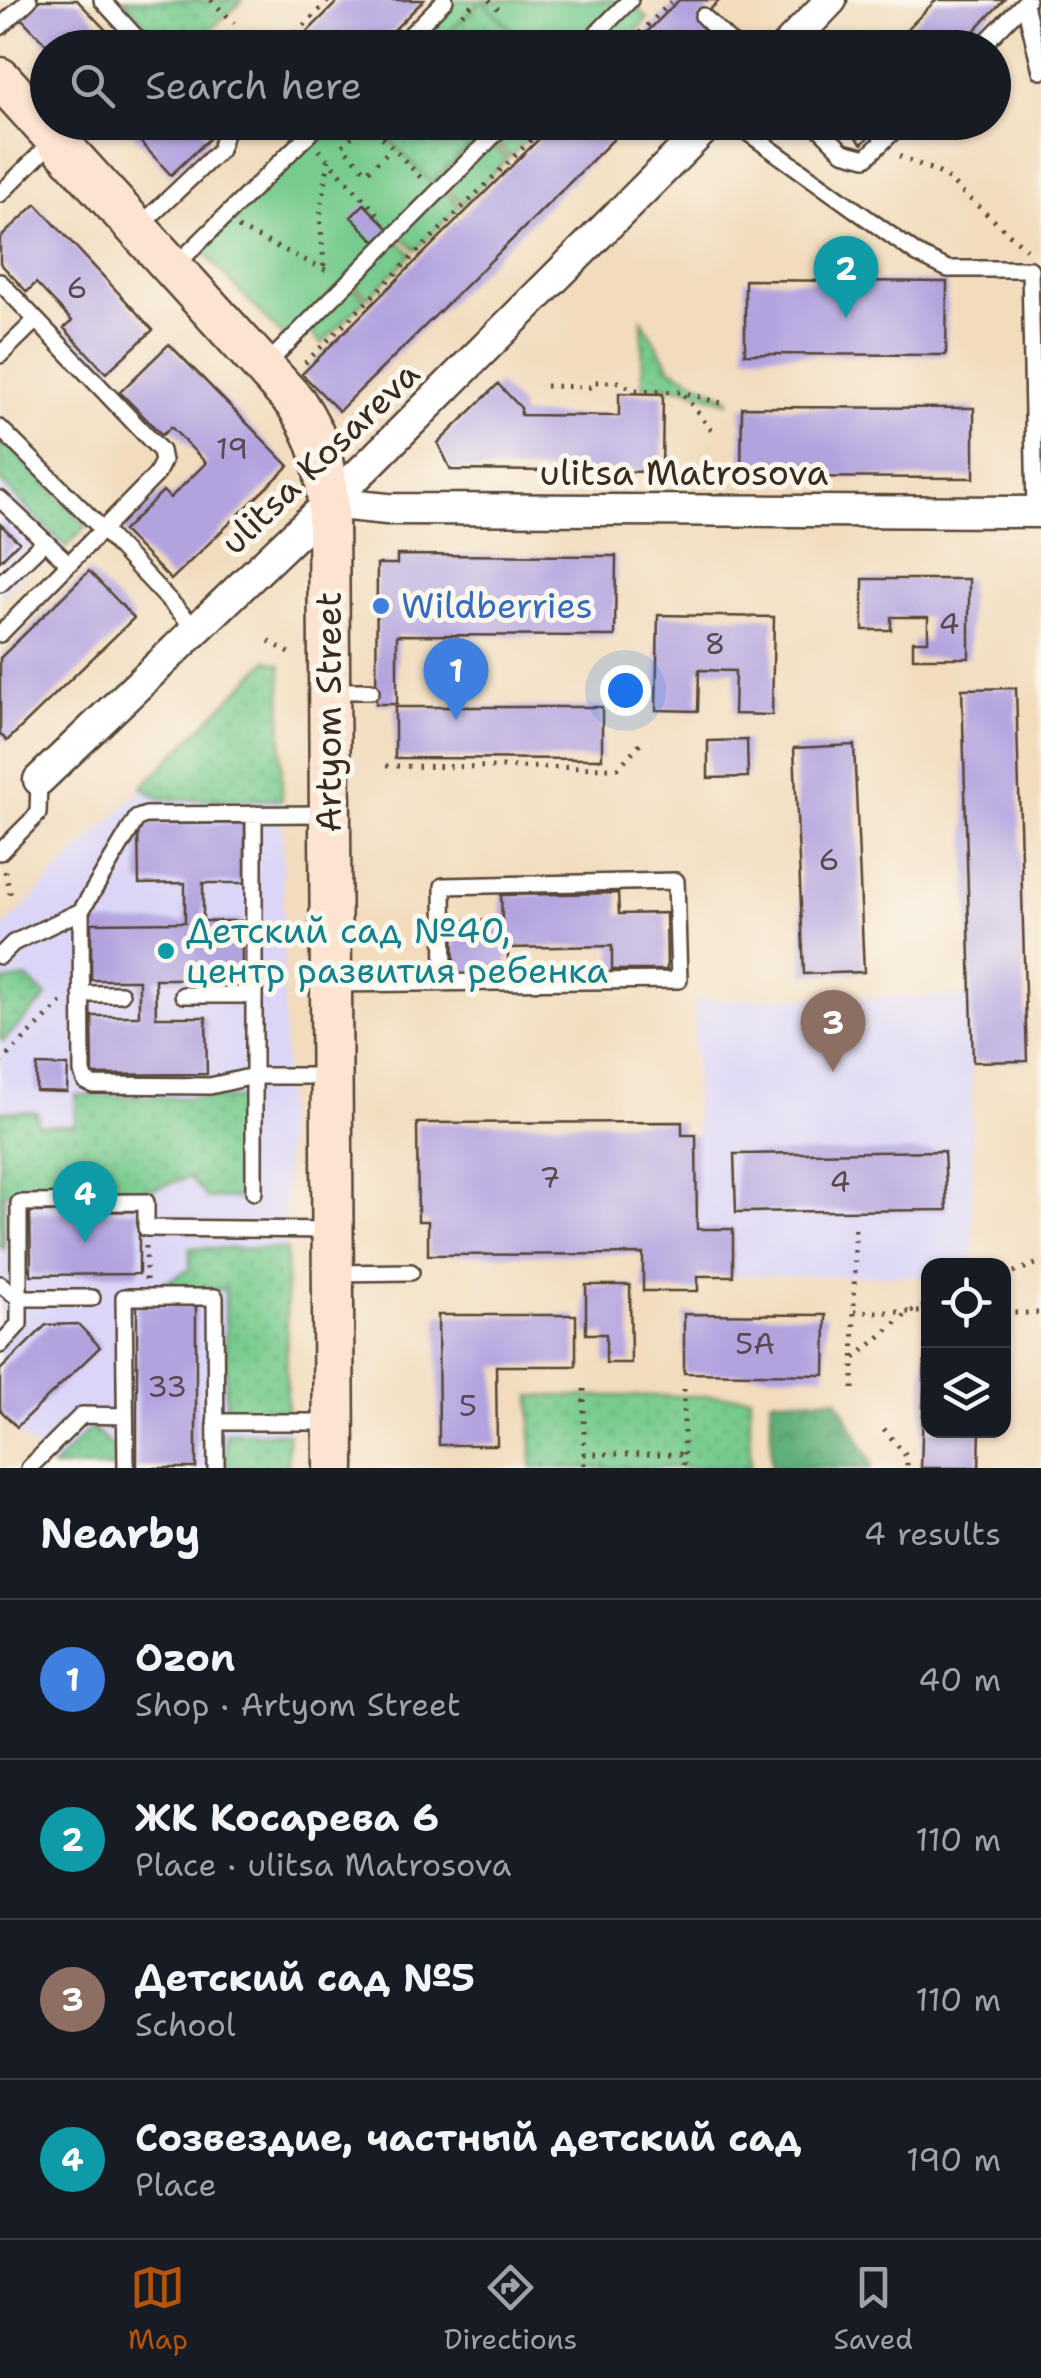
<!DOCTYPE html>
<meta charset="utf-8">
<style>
body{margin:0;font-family:"Shantell Sans",sans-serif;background:#242831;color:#f1f3f6}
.controls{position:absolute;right:30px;bottom:30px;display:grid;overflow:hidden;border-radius:20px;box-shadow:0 2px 8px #0004}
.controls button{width:90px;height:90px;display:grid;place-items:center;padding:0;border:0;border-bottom:2px solid #363941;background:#171b24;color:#f1f3f6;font:50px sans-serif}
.you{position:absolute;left:625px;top:690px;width:35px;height:35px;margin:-25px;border:8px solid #fff;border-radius:50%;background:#1a73e8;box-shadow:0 0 0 15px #1a73e833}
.badge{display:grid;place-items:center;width:65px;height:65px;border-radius:50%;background:#b45309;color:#fff;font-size:32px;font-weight:700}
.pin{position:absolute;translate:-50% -82px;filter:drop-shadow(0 2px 5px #0008)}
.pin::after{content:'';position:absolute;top:52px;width:35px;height:30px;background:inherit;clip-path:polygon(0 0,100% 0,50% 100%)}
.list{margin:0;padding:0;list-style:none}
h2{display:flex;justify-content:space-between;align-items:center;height:130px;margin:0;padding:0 40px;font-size:42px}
h2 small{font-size:32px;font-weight:400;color:#9ea1a6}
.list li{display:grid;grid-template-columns:65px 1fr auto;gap:30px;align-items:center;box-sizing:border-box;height:160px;padding:0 40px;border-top:2px solid #363941}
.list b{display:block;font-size:38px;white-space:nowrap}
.list p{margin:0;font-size:32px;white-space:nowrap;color:#9ea1a6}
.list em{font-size:32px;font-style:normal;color:#9ea1a6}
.icon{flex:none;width:55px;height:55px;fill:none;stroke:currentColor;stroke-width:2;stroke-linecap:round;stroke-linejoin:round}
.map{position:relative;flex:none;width:1041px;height:1468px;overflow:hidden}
.search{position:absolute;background:#171b24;box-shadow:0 2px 8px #0004;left:30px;right:30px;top:30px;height:110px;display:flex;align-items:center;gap:25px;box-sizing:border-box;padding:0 35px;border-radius:55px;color:#9ea1a6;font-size:38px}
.sheet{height:770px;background:#171b24}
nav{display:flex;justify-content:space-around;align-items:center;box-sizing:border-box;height:140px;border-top:2px solid #363941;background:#171b24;font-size:28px;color:#9ea1a6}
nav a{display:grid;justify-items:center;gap:5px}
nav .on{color:#b45309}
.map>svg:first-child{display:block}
</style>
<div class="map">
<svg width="1041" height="1468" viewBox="0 0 1041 1468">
<defs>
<pattern id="forest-crowns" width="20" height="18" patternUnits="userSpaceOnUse" patternTransform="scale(2.5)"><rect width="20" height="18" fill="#61af79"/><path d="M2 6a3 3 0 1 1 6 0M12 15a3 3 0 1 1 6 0" fill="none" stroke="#518f63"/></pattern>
<pattern id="park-dots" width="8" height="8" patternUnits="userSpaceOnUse" patternTransform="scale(2.5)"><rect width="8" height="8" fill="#77cb8e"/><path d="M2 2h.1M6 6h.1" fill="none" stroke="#68ae7a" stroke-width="1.8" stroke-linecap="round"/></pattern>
</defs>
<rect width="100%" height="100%" fill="#fbf7ec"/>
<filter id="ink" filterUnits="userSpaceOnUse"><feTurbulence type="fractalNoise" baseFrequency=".01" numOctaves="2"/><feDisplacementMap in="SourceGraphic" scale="20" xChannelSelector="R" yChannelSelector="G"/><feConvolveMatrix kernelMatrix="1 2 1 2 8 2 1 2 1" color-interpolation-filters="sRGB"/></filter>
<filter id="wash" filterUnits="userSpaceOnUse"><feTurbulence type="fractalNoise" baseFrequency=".0048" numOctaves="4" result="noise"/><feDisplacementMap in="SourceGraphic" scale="40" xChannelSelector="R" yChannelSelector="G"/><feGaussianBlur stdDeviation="2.25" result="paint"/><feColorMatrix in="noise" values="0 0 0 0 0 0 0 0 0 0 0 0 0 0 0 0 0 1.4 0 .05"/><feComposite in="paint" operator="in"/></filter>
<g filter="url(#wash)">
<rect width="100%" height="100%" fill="#f2dcbd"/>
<!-- built -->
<path fill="#dbd6f7" d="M0,436L87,526L49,563L33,565L0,597Z
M268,660L281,665L288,1468H54L0,1415V931Z
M971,995L973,1265L928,1266V1276H733V1229H697L694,1000Z"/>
<!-- green -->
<path fill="#77cb8e" stroke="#597a56" stroke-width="2.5" d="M454,0H623L576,47L406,48Z
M632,2L648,19L620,47L588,48Z
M329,123H501L286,340L200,249Z
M511,123H544L510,157L493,140Z
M490,143L507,159L463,204L446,187Z
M443,190L460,206L416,250L399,234Z
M395,238L412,254L368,298L352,281Z
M349,284L365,300L322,344L305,327Z"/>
<!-- forest -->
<path fill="url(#forest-crowns)" stroke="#4e6c4c" stroke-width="2.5" d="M771,1399H837L871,1463V1468H771Z"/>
<!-- park -->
<path fill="url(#park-dots)" stroke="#597a56" stroke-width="2.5" d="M123,0H243L192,47L167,48Z
M482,0L530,47H434Z
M373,123H494L432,183Z
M642,320L671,368L729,398V402L680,387L643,386Z
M0,436L87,526L66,547L0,481Z
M268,660L281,665L282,800L160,799L142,787Z
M27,978L47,997L3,1041L0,1038V982Z
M76,1095L244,1099L243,1199L207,1198L189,1177L144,1192L4,1193V1249L0,1247V1111L37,1112L38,1125H75Z
M190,1248L286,1249L287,1410H226L225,1289L150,1290L190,1269Z
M531,1396H750V1468H532Z
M91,1427L116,1450L115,1468L53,1467Z
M226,1433H288V1468H226Z"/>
<g id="blocks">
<!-- building -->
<path fill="#b2a3df" d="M40,0H77L123,48H50L21,18Z
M339,0H424L376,48H291Z
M679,0H720L699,20L717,37L706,48H631Z
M936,0H1004L957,48H889Z
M122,122H195L210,138L171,175Z
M556,122H631L339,411L302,374Z
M841,122H883L862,144Z
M36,204L153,330L106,373L64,328L72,321L36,283L27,292L0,263V238Z
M364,204L389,229L376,242L351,217Z
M745,280L947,282L946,355L745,354Z
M169,344L289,466L171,580L123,531L163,491L170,498L206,463L171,427L162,435L120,392Z
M498,384L521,408V415L619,416V393L663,394L662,472L451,470L438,443Z
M742,407L974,408V478L741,477Z
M0,524L19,542L0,561Z
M397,555L616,556L615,636L397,635V704H376L377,564H397Z
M89,571L134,618L7,741L0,734V658Z
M863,579H969V658H913V641H928V617H891V630H863Z
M658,615L774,617L772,715L734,714L735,671L699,670L698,711L656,710Z
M1016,688L1027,1061L973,1062L962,689Z
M395,707H602V759L395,758Z
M747,740L748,777L708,778V741Z
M854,745L864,972L804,974L794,748Z
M245,823V883H203V921H242V979H155L156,1017H206L207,1074L93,1075L92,1016H139V980H91V923L185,922V883L139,884L138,824Z
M618,893L619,914L666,913L667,970H612V946L508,948V975L454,976L453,921L502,920L501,895Z
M37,1065L68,1066L67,1092L36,1091Z
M682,1122V1135H696L697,1229H733V1276H698V1291H643V1254L428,1255V1221H418L417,1123Z
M944,1151L947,1210L736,1212L734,1154Z
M139,1211V1274L31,1275L30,1212Z
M586,1285H630L631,1363H606V1334H586Z
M137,1305H196V1468H137Z
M684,1314L826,1315L825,1375L684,1373Z
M438,1315H576V1366H496L497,1445H439Z
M78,1324L100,1347L17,1427L0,1410V1370L46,1325Z
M925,1346H928V1430H980L979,1468H921Z"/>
</g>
</g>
<g filter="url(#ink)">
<use href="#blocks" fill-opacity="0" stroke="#564536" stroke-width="2.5"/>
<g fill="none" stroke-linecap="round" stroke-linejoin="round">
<defs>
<path id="service" d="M102,0L146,48
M1025,4L1041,71
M703,16L736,48
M0,27L29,0
M397,48L445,0
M582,48L630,0
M980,48L1027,0
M733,122L917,254L948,269H1030L1035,512
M813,122L843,152L866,158L903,122
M0,194L55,139
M140,226L220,150L225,133L215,122
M174,267L321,122
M0,282L161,451L163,461L156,475L0,634
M0,355L36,320
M264,367L507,122
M0,428L102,529L196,629
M0,499L68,563
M0,584L45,541
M330,691H371
M0,852L38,814L39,780
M81,911L82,1072L85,1081L93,1085L210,1086L254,1076H329
M0,956L13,943L81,911L137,818L146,815L330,814
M331,984L679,980L676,881L443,886L444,983
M81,994H121
M183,995H254
M254,1192V814
M335,1273L411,1272
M0,1284L19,1298H92
M0,1345L19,1324V1203L146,1202V1228L329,1230
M215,1422H331
M29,1468L82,1415L125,1416
M126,1468L124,1297H215L216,1468"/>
<path id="minor" d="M785,48L831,0
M328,503L387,509L1041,512
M39,780L368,465L711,122"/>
<path id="secondary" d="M0,78L296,403C320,439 324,460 328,503L334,1468"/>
</defs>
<!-- service casing -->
<use href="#service" stroke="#564536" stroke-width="20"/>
<!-- minor casing -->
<use href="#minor" stroke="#564536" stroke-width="35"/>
<!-- secondary casing -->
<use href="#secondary" stroke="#564536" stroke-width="45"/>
<!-- path -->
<path stroke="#564536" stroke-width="5" stroke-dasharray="2.5 8" stroke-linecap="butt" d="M211,0L234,23
M489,0L498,9
M462,14L477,0
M216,39L224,48
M282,48L329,0
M625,48L673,0
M367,122L342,146L367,172L392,148
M368,122L424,181
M415,122L468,130
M243,129L273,122
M319,150L382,219
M899,156L942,174L1026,249
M238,228L332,273
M324,266L320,215L329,160
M305,363L549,122
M546,386L590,387L593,382H619L634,390L682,392L728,405
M684,395L716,436
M269,641L293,655
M386,766L618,768L645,738
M5,871L11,897
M0,1063L62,1002
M1004,1276L1041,1262
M146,1280V1246
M854,1312H928
M1004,1313H1041
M855,1358L909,1312L928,1305
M584,1389V1468
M684,1389V1468
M853,1389L855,1224
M884,1429L907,1457V1468
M584,1454H684"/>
<!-- service -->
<use href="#service" stroke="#fff" stroke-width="15"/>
<!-- minor -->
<use href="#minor" stroke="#fff" stroke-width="30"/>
<!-- secondary -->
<use href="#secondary" stroke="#fde4d1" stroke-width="40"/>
</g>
</g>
<!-- markers -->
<circle fill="#3f7fe0" stroke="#fbf7ec" stroke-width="4" cx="381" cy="606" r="10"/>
<circle fill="#0f9aa8" stroke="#fbf7ec" stroke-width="4" cx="166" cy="951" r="10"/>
<g text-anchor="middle" stroke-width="10" stroke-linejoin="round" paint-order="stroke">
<!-- number labels -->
<g font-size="30" fill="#59484e">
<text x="77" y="298">6</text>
<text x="232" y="459">19</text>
<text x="949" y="634">4</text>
<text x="715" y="654">8</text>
<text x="829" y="870">6</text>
<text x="550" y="1188">7</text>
<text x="840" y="1192">4</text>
<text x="755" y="1354">5А</text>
<text x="167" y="1397">33</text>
<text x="468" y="1416">5</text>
</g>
<!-- street labels -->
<g font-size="35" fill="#3b2a1e" stroke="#fbf7ec">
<text transform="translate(320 458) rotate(-44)" y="12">ulitsa Kosareva</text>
<text x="684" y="485">ulitsa Matrosova</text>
<text transform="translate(329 712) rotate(-90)" y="12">Artyom Street</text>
</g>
<!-- shop labels -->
<g font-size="35" fill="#366cbe" stroke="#fbf7ec" text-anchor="start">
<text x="401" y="618">Wildberries</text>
</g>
<!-- culture labels -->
<g font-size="35" fill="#0d838f" stroke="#fbf7ec" text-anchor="start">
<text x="186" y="943">Детский сад №40,<tspan x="186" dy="40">центр развития ребенка</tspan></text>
</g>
</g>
</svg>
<div class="controls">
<button><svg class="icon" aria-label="locate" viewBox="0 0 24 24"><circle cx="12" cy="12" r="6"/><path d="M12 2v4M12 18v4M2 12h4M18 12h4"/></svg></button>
<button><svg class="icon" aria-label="layers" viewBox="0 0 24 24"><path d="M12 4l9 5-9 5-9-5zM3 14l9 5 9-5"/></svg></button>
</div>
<div class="you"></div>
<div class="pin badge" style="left:456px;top:720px;background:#3f7fe0">1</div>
<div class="pin badge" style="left:846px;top:318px;background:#0f9aa8">2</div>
<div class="pin badge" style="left:833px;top:1072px;background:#8d6e63">3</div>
<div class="pin badge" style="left:85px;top:1243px;background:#0f9aa8">4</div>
<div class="search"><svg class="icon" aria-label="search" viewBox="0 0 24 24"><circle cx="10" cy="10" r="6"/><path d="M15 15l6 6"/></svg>Search here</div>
</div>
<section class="sheet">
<h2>Nearby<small>4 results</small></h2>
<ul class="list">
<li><span class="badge" style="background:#3f7fe0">1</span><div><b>Ozon</b><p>Shop · Artyom Street</p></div><em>40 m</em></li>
<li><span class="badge" style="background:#0f9aa8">2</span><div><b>ЖК Косарева 6</b><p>Place · ulitsa Matrosova</p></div><em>110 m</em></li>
<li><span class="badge" style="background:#8d6e63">3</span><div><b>Детский сад №5</b><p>School</p></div><em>110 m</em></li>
<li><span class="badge" style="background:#0f9aa8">4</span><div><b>Созвездие, частный детский сад</b><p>Place</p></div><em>190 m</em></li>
</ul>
</section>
<nav>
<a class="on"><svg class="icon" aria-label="map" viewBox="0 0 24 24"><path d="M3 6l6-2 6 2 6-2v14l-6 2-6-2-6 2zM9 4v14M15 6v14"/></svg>Map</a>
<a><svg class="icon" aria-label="directions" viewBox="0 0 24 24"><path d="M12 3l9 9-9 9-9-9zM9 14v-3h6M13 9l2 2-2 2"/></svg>Directions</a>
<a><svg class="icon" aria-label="saved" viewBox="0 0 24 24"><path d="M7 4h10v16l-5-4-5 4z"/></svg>Saved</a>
</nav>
